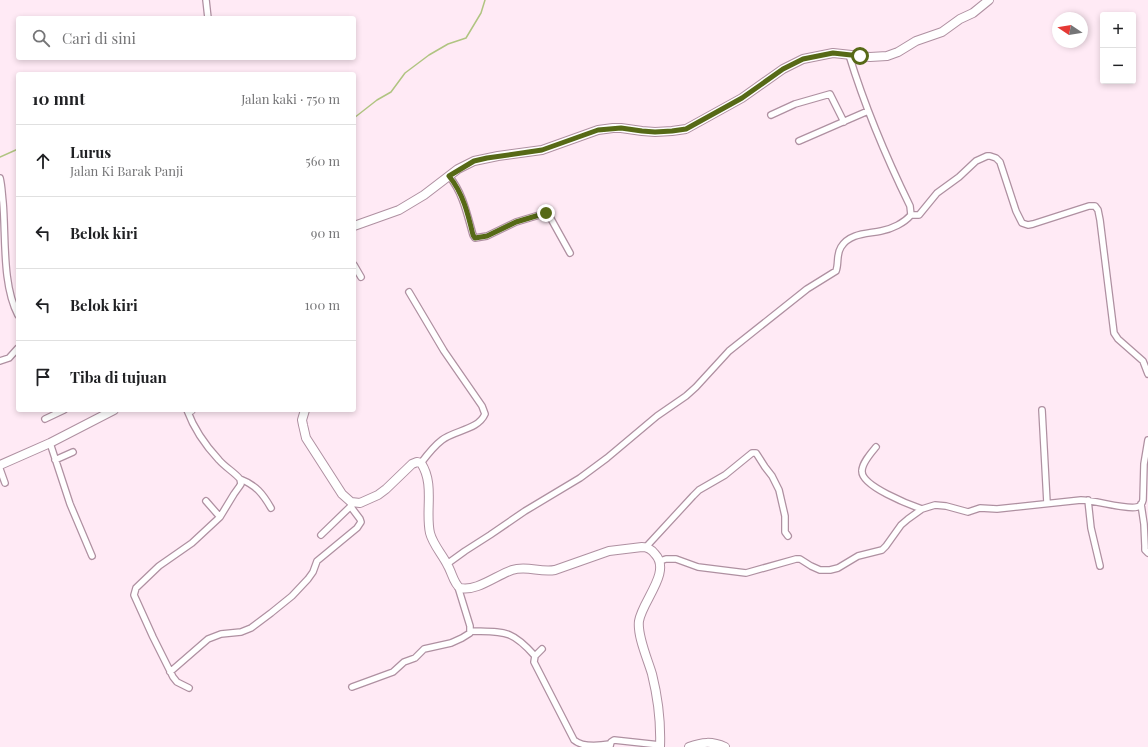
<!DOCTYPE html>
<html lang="id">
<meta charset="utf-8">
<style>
body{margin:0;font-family:"Playfair Display",serif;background:#f2f2f2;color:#202124}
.controls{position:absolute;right:12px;top:12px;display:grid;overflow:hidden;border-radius:4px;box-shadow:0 2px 6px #0003}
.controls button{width:36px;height:36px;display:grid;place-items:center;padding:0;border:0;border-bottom:1px solid #e0e0e0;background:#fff;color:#202124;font:20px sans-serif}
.compass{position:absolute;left:1052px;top:12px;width:36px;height:36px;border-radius:50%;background:#fff;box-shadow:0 2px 6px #0003;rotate:282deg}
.stop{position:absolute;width:12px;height:12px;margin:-9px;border:3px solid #566916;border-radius:50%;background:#fff}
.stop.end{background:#566916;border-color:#fff;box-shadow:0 1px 4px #0008}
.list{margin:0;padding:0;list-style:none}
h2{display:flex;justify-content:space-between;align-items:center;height:52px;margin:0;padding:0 16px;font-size:17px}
h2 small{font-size:13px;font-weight:400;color:#757577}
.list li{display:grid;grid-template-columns:26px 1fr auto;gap:12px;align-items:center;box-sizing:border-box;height:72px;padding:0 16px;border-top:1px solid #e0e0e0}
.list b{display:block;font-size:15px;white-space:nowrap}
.list p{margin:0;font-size:13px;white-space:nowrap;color:#757577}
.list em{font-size:13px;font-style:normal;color:#757577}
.icon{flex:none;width:22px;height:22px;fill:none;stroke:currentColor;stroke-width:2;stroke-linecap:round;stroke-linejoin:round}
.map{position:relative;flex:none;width:1148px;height:747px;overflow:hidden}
.search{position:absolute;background:#fff;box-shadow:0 2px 6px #0003;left:16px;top:16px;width:340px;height:44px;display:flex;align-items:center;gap:10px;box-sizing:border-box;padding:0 14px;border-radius:4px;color:#757577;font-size:15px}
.panel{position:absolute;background:#fff;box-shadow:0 2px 6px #0003;left:16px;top:72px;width:340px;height:340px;border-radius:4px}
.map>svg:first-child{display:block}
</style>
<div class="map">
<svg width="1148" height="747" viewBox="0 0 1148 747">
<rect width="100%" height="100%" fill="#ffeaf5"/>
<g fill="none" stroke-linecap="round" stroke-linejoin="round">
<!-- stream -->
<path stroke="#b0c481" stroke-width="1.5" d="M354,118L377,100L391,92L405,73L429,55L448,44L466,38L481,13L485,0
M0,157L18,149"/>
<defs>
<path id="street" d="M206,0L208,18
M771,115L795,104L830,94L844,122
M799,141L868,111
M449,176C463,193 467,214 473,235L475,238L487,236L516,222L546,213L550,217L570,253
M0,178C2,186 2,194 3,202C6,236 2,285 18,315
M911,215H919L937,193L959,177L976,161L987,156H990L996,158L1000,162L1016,211L1022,223L1028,225L1033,224L1089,206H1095L1098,210L1100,220L1114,333L1118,339L1143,361L1148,374
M354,265L361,277
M409,292L444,351L482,406L485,414C478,430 455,430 442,440C434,446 427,455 421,463
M0,361L9,358L18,348
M187,410C194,429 205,445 219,460C225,467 234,472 240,479L241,484L239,487L234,494L220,517L192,543L159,566L136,588L134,595L153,637L173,677L177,682L189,688
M1042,410L1047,503
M45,419L64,410
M50,443L70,504L92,556
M876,447C871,453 862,463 862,471C861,486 910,505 922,509
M55,460L73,452
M0,469L5,483
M240,479C256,485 263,494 271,508
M1088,500L1091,528L1100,566
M206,501L220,517
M1141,504L1144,524L1145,546V550L1148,553
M321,535L352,505
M646,547L693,496L699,490L725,475L752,453H756L758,456L765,467L772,476L779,490L785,516V532L788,536
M660,561L666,559H676L698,567L746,573L796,559H800L811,566L820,570H830L838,568L858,556L882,550L886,546L901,525L908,519L922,509L935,505L946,506L968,512L980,508L997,509L1081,500C1095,500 1126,510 1137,507C1141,506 1142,504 1143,500L1144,464L1148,440
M447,564L465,551L490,535L525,511L580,478L607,458L657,416L686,396L696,387L729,351L807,289L836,271C839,263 836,255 841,247C850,233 867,234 881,231C892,229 904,223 911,215L910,206C886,157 865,107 849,55
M471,631C504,632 511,629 535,656
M542,649L535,656L534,662L574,740C582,747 598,746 610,744
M170,672L208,639L221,634L241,632L251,628L271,613L292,596L308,579L313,572L317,561L357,528L361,522L360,519L351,507
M352,687L393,672L404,662L415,658L424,649L451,643L462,638L470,633V626L458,587
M610,746L611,742L614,740L660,745"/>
<path id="secondary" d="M354,226L399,210L424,195L458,169L474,161L498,156L542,150L598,130L613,128H621L642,131L655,132L672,131L686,129L742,98L783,69L803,59L833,53L870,57L887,56L898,52L916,41L942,32L960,19L973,13L989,0
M189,410H191
M305,410L302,420L303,425L306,438L342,494L351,502L360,503L378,495L386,489L412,464L417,462L421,463C435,484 425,511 430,533C433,545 443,555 448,566C452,573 454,584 460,588C476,592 497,575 512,570C527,565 540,573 555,570L609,551L642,547C647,547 652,550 655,554C672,572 642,601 639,621C637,636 648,660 652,674C658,698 661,722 660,747
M0,465L50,443L114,410
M689,747C702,742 712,741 725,747"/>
</defs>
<!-- street casing -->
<use href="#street" stroke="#af90a1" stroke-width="8"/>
<!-- secondary casing -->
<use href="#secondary" stroke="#af90a1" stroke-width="10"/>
<!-- street -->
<use href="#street" stroke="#fff" stroke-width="5.5"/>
<!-- secondary -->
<use href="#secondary" stroke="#fff" stroke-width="8"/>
</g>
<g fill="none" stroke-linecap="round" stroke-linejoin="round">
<!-- route -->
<path stroke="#566916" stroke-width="5" d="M546,213L516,222L487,236L475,238L473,235C468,214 463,193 449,176L474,161L487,158L542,150L598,130L621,128L642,131L655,132L672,131L686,129L742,98L783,69L803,59L833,53L860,56"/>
</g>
</svg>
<div class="controls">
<button>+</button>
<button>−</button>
</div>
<svg class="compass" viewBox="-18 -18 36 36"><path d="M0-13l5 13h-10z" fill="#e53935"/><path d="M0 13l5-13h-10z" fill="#757577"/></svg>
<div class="stop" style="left:860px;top:56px"></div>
<div class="stop end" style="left:546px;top:213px"></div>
<div class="search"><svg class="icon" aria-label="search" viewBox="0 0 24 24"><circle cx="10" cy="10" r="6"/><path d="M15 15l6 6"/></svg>Cari di sini</div>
<section class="panel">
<h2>10 mnt<small>Jalan kaki · 750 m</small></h2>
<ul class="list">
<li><svg class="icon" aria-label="ahead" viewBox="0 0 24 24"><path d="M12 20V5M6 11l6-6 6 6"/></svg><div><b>Lurus</b><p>Jalan Ki Barak Panji</p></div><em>560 m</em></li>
<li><svg class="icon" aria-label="left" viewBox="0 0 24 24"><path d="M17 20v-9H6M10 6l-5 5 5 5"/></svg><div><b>Belok kiri</b></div><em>90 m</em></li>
<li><svg class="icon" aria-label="left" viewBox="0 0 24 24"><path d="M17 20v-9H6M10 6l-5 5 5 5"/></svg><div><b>Belok kiri</b></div><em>100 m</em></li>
<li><svg class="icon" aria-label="arrive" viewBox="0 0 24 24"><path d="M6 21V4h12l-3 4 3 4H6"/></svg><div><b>Tiba di tujuan</b></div></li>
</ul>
</section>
</div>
